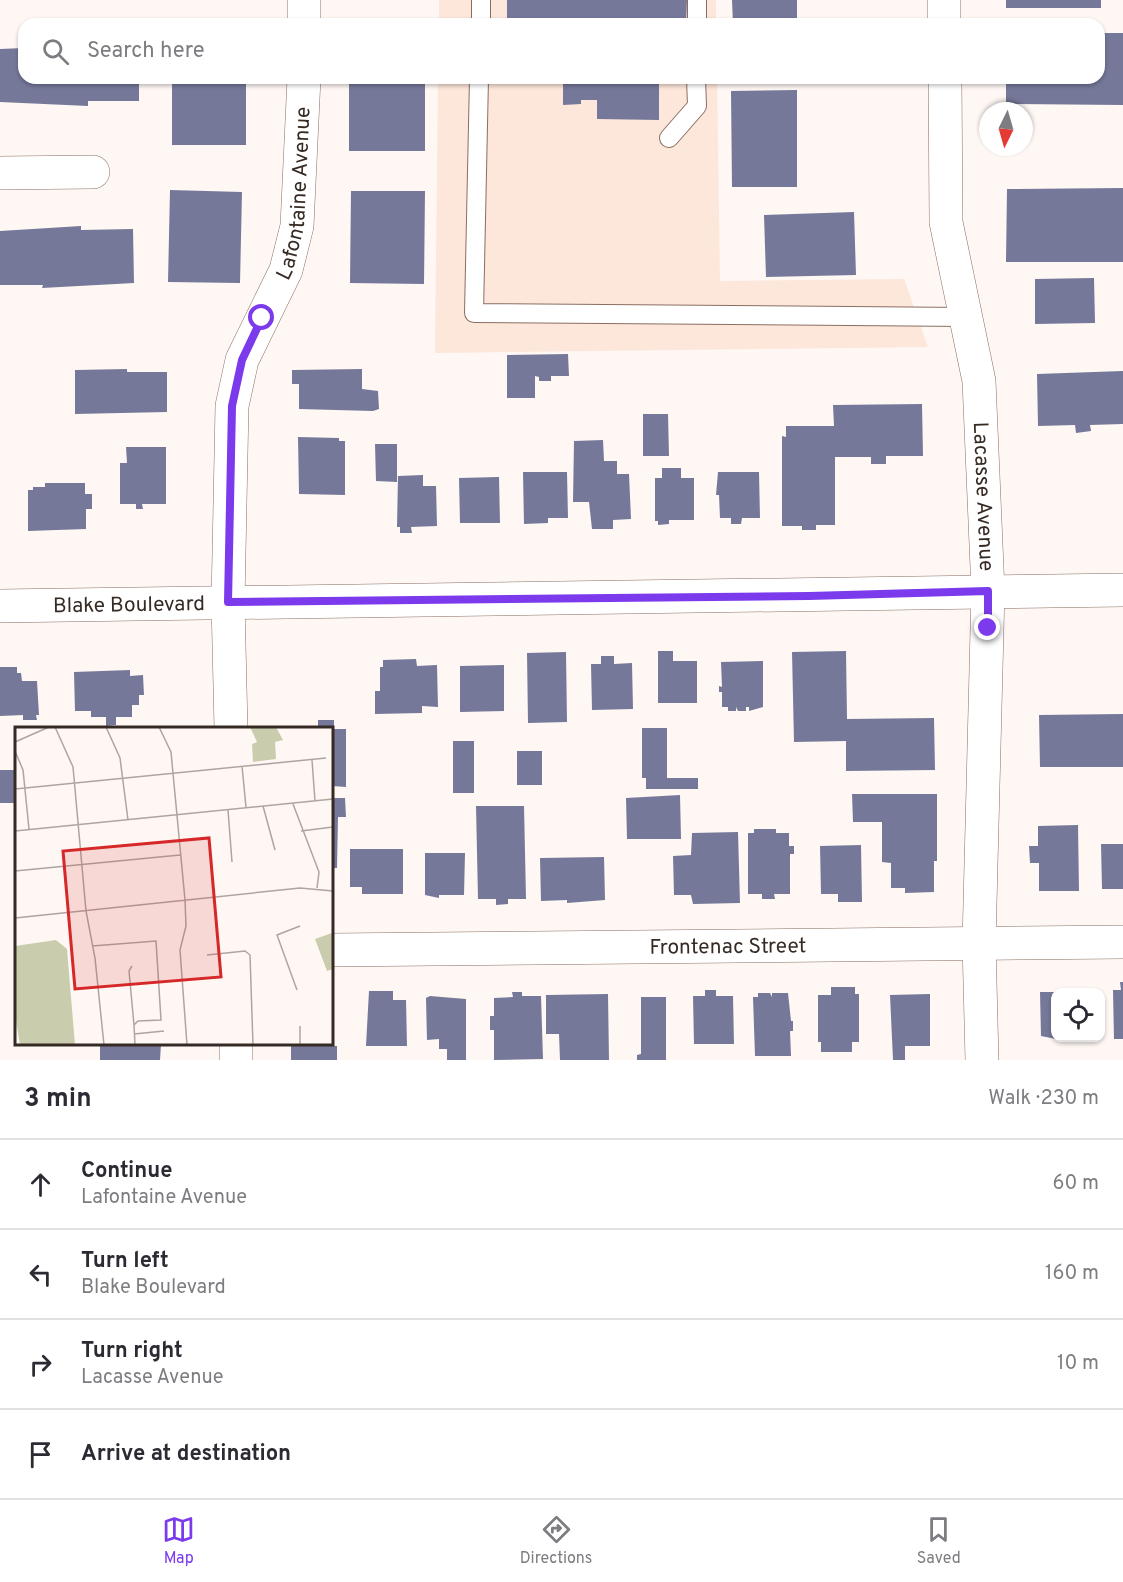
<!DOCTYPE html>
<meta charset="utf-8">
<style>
body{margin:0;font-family:Overpass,sans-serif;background:#f2f2f3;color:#2b2b33}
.controls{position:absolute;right:18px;bottom:18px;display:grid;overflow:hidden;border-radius:12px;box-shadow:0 2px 4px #0004}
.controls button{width:54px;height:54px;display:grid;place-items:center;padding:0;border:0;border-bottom:2px solid #e1e1e2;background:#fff;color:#2b2b33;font:30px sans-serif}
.compass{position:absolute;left:979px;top:102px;width:54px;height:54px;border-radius:50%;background:#fff;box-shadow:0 2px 4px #0004;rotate:185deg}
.stop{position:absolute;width:18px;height:18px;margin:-14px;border:4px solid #7c3aed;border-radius:50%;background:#fff}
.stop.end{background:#7c3aed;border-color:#fff;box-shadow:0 2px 6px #0008}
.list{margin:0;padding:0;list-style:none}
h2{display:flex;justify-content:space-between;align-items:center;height:78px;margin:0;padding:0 24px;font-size:26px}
h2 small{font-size:20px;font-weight:400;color:#7c7c81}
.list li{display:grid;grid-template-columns:39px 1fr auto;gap:18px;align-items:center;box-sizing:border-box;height:90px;padding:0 24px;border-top:2px solid #e1e1e2}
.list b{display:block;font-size:22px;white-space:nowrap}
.list p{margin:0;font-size:20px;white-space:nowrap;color:#7c7c81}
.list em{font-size:20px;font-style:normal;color:#7c7c81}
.icon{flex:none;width:33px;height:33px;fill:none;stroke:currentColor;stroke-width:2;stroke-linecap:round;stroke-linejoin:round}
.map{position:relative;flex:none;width:1123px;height:1060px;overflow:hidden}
.search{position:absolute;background:#fff;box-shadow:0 2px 4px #0004;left:18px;right:18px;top:18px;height:66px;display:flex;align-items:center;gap:15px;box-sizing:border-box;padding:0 21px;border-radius:18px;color:#7c7c81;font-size:22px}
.sheet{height:438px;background:#fff}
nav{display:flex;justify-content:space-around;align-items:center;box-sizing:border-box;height:84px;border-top:2px solid #e1e1e2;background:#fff;font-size:16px;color:#7c7c81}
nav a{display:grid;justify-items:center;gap:3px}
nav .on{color:#7c3aed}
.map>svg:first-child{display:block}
</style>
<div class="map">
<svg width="1123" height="1060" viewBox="0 0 1123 1060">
<rect width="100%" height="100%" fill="#fef7f4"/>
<!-- built -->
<path fill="#fde6da" d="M439,0H716V24H439Z
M438,78H717L720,281L904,279L928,347L435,353Z"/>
<!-- building -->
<path fill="#757899" d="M507,0H687L686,24H507Z
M732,0H797V24H733Z
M1006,0H1101V8H1006Z
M173,18L247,19V24H173Z
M1099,33H1123V105L1006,104V78H1099Z
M24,48V78H139V101H88V106L0,102V49Z
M172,78H246V145H172Z
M349,78H425V151H349Z
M507,78H686V83H659V120L597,119V100H581V104L563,105V82L507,81Z
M797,90V187H732L731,91Z
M1123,188V262H1006L1007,189Z
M170,190L242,192L240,283L168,282Z
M351,191H425L424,284L350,283Z
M854,212L856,275L766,277L764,215Z
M81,226V230L133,229L134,283L42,288L43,285H0V231Z
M1094,278L1095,323L1035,324V279Z
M568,354L569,376H551V381H539V377L535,376V398H507V355Z
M127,369V372H167V412L75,414V370Z
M362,369V389L378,391L379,409L373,411L299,409V384H292V370Z
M1123,371V424L1090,425L1091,431L1076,433L1075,425L1038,426L1037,374Z
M922,404L923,456H886V464H871V457H835V525H816V530H802V526H782V436L786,437V426H834L833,405Z
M643,414H668L669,456H643Z
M298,437L339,438V441H345V495L299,494Z
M603,440L604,461H617V474H629L631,519L613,520V529H592L589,502H573L574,441Z
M375,444H397V482L376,481Z
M126,447H166V504H142L143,509H136V504H120V463H127Z
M662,468H681V478H694V520H669V524L658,525V521H655V478H662Z
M523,472H567L568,518H548V523L524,524Z
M718,472H759L760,518H742L741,524H731V518H720L719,495H716Z
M423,475V486H436L437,526L411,527L412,533H400V527H397L398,476Z
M499,477L500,523H460L459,478Z
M45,483H85V494H92V509H86V529L28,531V490H33V487H45Z
M658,651H673V661H697V703H658Z
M846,651L847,719L934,718L935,770L846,771V741L794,742L792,652Z
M566,652L567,722L528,723L527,653Z
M601,656H614V664L632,663L633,709L592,710L591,664H601Z
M416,659L417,666L437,665L438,707L422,706V713L375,714V691H380V667H383V660Z
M763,661V707L749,711V707H746V711H738L736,707V711H728V707H722V692H719V686L722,687L721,662Z
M504,665V711L460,712V666Z
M0,667H17V673H21L22,681H37L39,715H36L37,720H23V715L0,716Z
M130,670V676L143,675L144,695H139V705H132V717H116V725L106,726V717H91V711H75L74,672Z
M1123,714V767H1040L1039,715Z
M318,720H334V729H346V787L332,786V729H318Z
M642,728H667V778H698V789H646V778H642Z
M453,741H474V793H453Z
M517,751H542V785H517Z
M0,770H16V803H0Z
M852,794H937V861H934V892L905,893V888H891V863L882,862V822H853Z
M680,795L681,839H627L626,798Z
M332,798H345L346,817H338L337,868H332Z
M476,806H524L526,899H508V904L496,905V899H478Z
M1078,825L1079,891H1039V863H1030L1029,846H1038V826Z
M754,829H776V833H789V846H794V854H790V894H774L775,899H762V894H748V833H754Z
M738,832L740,903L693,904L691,895H674L673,856L691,855L692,833Z
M1101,844H1123V889H1102Z
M861,845L862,902H838V894H821L820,846Z
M350,849H403V894H362V887H350Z
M425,853H465L464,895H439V898L425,895Z
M604,857L605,900L567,903V900L541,901L540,858Z
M1120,982H1123V1039H1114L1113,990H1121Z
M831,987H855V994H859V1042H852V1052H821V1042H818V995H831Z
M705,990H716V996H733L734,1044H694L693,996H705Z
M369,991H393V1000H406L407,1046H366Z
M512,992H522V996H541L543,1059L494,1060V1030H490V1016H494V998L513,997Z
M1040,992H1056V1039L1041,1036Z
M758,993H770L772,997V993H788L791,1021H793V1031H790L791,1056H755L753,997H758Z
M608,994L609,1060H560L559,1034H546V995Z
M930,994V1046H905V1060H893L890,995Z
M430,996L466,999V1060H447V1049H439V1039L427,1040L426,998Z
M641,997H666V1060H637V1055L641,1054Z
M100,1044H161L160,1060H100Z
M291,1046H337V1060H291Z"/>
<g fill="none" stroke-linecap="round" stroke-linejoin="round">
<defs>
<path id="lane" d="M481,24V0
M697,24V0
M479,78L474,313L966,317
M669,138L697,106L696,78"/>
<g id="street">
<path d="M944,0V24"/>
<path id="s1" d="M945,78L946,222L979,381L988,591L979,943L982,1060"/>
<path d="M0,173L93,172"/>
<path id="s2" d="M0,606L1123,590"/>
<path id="s3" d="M332,950L1123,942"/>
</g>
<g id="secondary">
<path d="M304,24V0"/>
<path id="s4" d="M231,729L228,602L232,406L242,360L286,270L297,226L304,78"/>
<path d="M236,1060V1044"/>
</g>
</defs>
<!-- lane casing -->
<use href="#lane" stroke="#8a6f61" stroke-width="20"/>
<!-- street casing -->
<use href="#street" stroke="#8a6f61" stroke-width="34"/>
<!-- secondary casing -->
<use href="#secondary" stroke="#8a6f61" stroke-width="34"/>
<!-- lane -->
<use href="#lane" stroke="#fff" stroke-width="18"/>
<!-- street -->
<use href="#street" stroke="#fff" stroke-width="33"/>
<!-- secondary -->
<use href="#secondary" stroke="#fff" stroke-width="33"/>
</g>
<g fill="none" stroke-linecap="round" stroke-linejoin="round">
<!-- route -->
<path stroke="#7c3aed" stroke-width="8" d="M262,318L242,360L232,406L228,602L809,596L988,591V628"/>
</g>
<g text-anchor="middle" stroke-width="6" stroke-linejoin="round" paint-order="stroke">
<!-- street labels -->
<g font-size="21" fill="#362a24" stroke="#fef7f4">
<text dy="7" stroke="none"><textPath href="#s4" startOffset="548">Lafontaine Avenue</textPath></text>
<text dy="7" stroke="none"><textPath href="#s1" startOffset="422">Lacasse Avenue</textPath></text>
<text dy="7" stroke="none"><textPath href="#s2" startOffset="129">Blake Boulevard</textPath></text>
<text dy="7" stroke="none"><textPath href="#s3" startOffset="396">Frontenac Street</textPath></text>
</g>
</g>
<!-- overview -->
<g transform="translate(15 727)">
<rect width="318" height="318" fill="#fef7f4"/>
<path d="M235,0H261L268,13L260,15L261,32L238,35L237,17L242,15ZM317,206L318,242L312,244L300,212ZM41,213L52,222L60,318H5L0,288V219Z" fill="#caccae"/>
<path fill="none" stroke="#aea5a1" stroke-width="1.5" d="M40,0L58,40L71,184L80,231L89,318M91,0L105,31L113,93M144,0L156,25L170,173L171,199L165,223L172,318M0,15L34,0M0,24L8,43L14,102M297,33L300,74M227,39L231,80M0,62L311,31M278,77L304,145L302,161M248,79L260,123M213,83L217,135M0,104L318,72M286,104L318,100M0,144L165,128M0,191L285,161L318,164M77,219L141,214L146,293L123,294L119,298L120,318M192,228L230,224L235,228L238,318M117,239L114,244L119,298M282,263L262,208L285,199M119,307L149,304M285,318V299"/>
<path fill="#d62828" fill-opacity="0.15" stroke="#d62828" stroke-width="3" d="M194,111L206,250L60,262L48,124Z"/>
<rect width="318" height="318" fill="none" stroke="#362a24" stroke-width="3"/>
</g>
</svg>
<div class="controls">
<button><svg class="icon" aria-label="locate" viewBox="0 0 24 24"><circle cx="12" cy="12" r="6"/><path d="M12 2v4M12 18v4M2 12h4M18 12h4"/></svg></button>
</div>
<svg class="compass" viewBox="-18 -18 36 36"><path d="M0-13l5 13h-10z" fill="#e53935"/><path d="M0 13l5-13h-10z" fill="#7c7c81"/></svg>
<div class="stop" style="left:262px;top:318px"></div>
<div class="stop end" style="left:988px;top:628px"></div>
<div class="search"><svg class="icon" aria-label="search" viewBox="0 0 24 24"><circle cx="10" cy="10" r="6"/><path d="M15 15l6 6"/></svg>Search here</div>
</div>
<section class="sheet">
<h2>3 min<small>Walk · 230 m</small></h2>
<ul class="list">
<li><svg class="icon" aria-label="ahead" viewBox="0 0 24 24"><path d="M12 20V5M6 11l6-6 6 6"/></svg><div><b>Continue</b><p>Lafontaine Avenue</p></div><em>60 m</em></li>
<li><svg class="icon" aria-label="left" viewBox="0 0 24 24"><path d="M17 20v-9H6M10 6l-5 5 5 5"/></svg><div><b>Turn left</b><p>Blake Boulevard</p></div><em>160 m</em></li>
<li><svg class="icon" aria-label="right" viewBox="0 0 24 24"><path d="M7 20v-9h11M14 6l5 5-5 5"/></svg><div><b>Turn right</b><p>Lacasse Avenue</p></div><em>10 m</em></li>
<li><svg class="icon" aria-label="arrive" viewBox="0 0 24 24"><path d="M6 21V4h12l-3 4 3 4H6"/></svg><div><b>Arrive at destination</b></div></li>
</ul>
</section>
<nav>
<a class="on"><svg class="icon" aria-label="map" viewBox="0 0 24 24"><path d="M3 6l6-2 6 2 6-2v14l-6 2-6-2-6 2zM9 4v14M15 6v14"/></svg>Map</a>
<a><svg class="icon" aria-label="directions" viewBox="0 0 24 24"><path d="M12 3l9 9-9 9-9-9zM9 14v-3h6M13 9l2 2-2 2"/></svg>Directions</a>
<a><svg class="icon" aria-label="saved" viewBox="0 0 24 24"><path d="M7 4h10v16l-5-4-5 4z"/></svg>Saved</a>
</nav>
